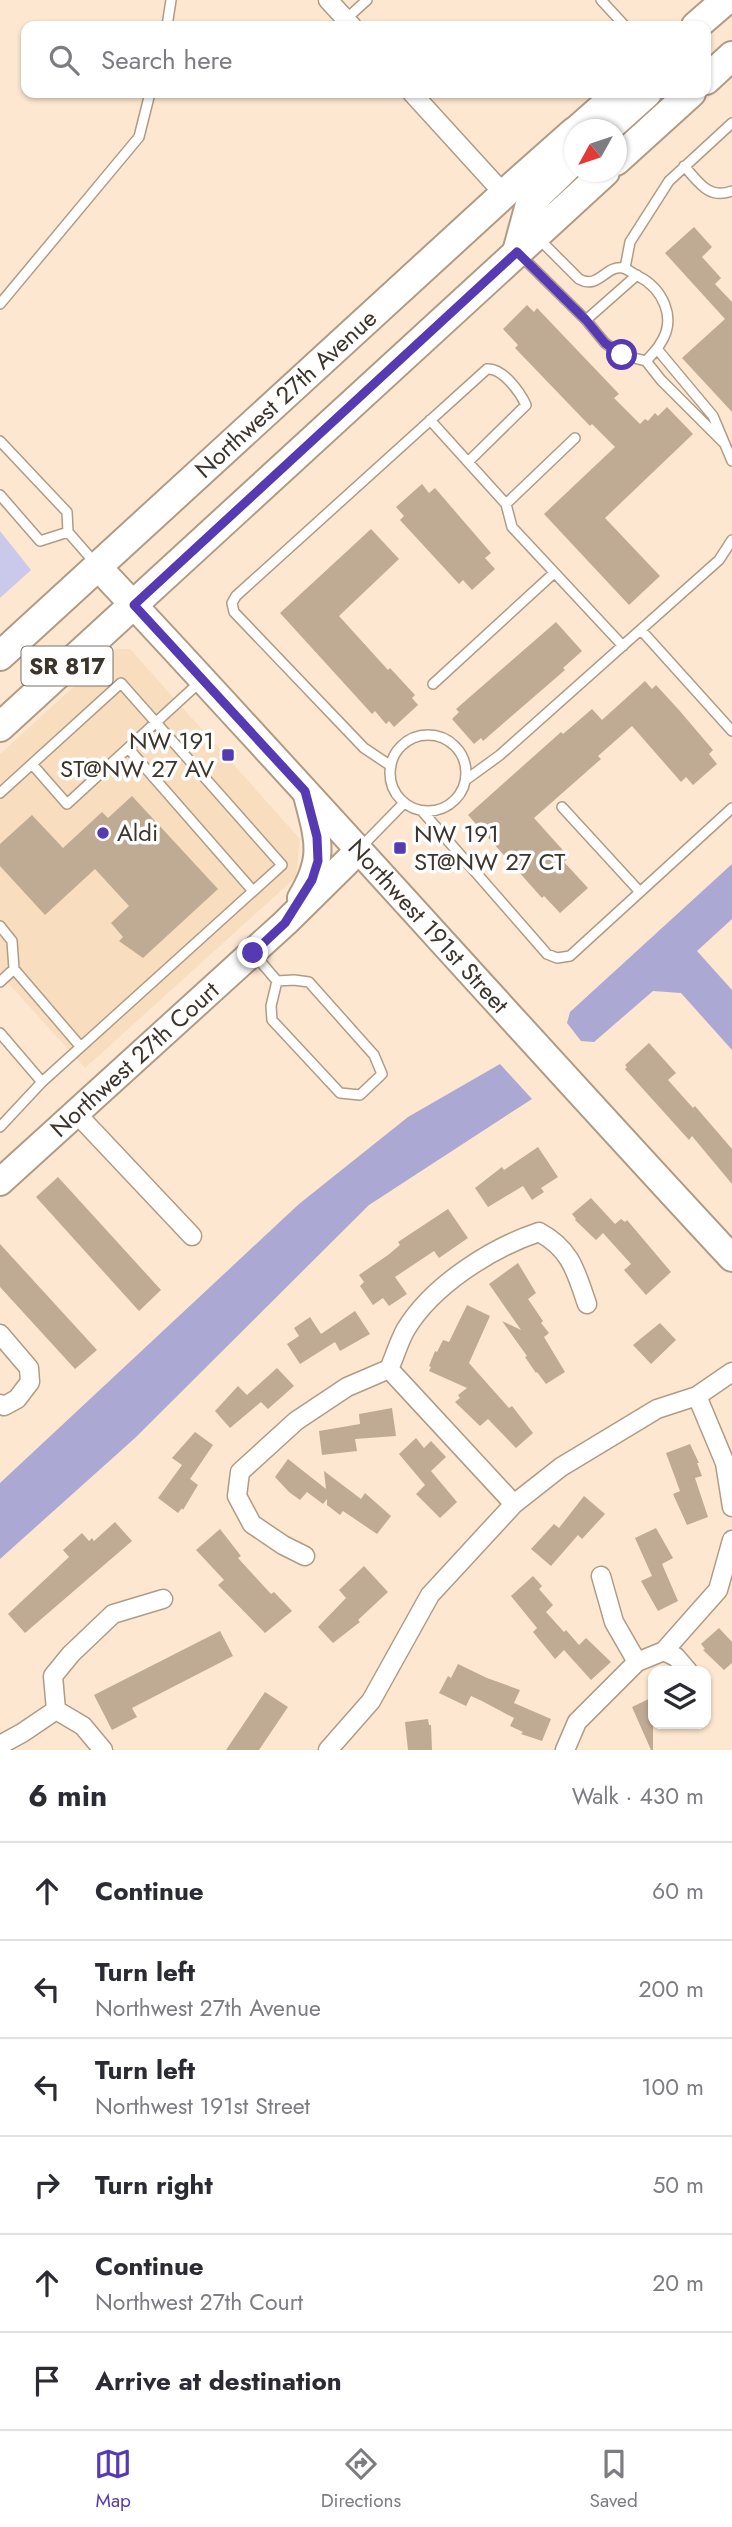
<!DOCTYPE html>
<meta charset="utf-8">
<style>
body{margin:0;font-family:Jost,sans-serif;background:#f7f7f7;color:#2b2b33}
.controls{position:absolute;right:21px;bottom:21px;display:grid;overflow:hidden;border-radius:14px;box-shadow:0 2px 5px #0004}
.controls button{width:63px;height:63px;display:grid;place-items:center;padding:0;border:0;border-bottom:2px solid #e1e1e2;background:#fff;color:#2b2b33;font:35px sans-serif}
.compass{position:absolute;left:564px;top:119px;width:63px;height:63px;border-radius:50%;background:#fff;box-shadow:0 2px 5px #0004;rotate:230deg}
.stop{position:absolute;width:21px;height:21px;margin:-16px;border:5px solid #553ab2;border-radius:50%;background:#fff}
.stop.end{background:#553ab2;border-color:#fff;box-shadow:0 2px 7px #0008}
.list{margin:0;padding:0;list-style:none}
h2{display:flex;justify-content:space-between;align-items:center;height:91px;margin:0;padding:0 28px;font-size:30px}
h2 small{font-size:23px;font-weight:400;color:#7c7c81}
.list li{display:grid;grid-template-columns:46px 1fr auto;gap:21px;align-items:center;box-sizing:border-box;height:98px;padding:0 28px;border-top:2px solid #e1e1e2}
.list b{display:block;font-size:26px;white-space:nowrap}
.list p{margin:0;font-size:23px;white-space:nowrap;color:#7c7c81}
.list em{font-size:23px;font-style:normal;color:#7c7c81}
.icon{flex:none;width:38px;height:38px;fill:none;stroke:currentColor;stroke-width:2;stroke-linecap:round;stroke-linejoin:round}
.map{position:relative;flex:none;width:732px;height:1750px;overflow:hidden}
.search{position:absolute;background:#fff;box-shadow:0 2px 5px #0004;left:21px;right:21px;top:21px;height:77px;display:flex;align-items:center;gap:18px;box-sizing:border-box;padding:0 24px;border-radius:14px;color:#7c7c81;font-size:26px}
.sheet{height:679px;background:#fff}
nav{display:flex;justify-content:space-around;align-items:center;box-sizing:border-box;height:98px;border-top:2px solid #e1e1e2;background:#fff;font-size:19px;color:#7c7c81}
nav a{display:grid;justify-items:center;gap:4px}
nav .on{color:#553ab2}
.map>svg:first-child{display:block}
</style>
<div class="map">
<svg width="732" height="1750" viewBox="0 0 732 1750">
<rect width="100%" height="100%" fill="#fde7d0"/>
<!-- built -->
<path fill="#f8ddbf" d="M115,649H130L300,839L296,877L85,1068L0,974V754Z"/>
<!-- green -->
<path fill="#cac9eb" d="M0,531L31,570L0,598Z"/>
<!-- water -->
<path fill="#aba8d4" d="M732,864V919L697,951L732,990V1050L681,993L653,991L594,1042L581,1041L567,1023L570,1012Z
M500,1064L532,1099L369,1205L135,1438L0,1559V1483L299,1204L408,1117Z"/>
<!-- building -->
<path fill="#bfaa94" d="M694,227L712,247L702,257L721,278L715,284L732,302V412L682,358L725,319L665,253Z
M527,305L534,312L537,308L619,394L614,398L640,424L645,419L648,421L655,413L658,416L667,407L693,434L605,518L660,576L629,605L544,514L615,447L592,424L590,426L515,348L518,345L503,329Z
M422,484L429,493L435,488L491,553L485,558L495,569L472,590L463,580L459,584L400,520L404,516L396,507Z
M371,529L399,559L339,616L388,670L390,668L415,695L412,698L418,705L394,727L389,721L386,724L375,711L372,714L280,613Z
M556,622L582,651L563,668L565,670L483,741L481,738L474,744L452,719L459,712L456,709Z
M645,681L652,689L656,685L679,710L713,750L709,754L717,764L693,785L686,777L681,782L632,726L598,756L601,759L534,818L569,857L564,862L588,888L560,913L544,896L542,898L468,815L561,732L563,734L592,709L602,720Z
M132,796L218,889L143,958L119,941L123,937L111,923L129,906L95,869L45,915L0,866V844L32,815L63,848L102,812L108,818Z
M649,1043L676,1073L668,1080L693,1108L695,1106L732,1149V1184L692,1136L689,1140L625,1069L627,1067L625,1065Z
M538,1147L558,1177L541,1188L544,1192L532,1200L523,1186L488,1207L475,1188L502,1167L504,1170Z
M58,1177L161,1290L139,1311L36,1197Z
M591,1198L615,1224L621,1219L625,1222L627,1220L671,1272L646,1295L624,1270L631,1264L603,1233L596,1240L575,1220L576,1219L572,1214Z
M448,1209L468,1238L439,1258L434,1251L395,1277L407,1294L389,1306L383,1298L373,1305L360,1286L364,1282L359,1275L388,1255L400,1245L398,1242Z
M0,1244L97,1350L75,1369L0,1287Z
M518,1263L536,1293L528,1299L543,1321L541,1323L549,1333L544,1337L565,1372L546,1384L537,1372L536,1373L525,1357L527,1356L502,1321L521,1330L489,1284Z
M467,1305L490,1316L469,1363L509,1408L512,1406L533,1433L516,1448L488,1419L480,1426L455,1402L460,1398L458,1395L467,1388L429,1371L431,1367L429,1366L435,1351L437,1352L443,1340L449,1342Z
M355,1311L370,1334L340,1351L335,1342L300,1364L287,1344L299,1336L294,1328L310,1317L321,1334Z
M660,1323L676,1340L651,1364L633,1345Z
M277,1368L294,1386L268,1409L261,1402L230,1428L215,1411L238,1386L247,1395Z
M392,1408L396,1436L355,1439L357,1451L322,1455L319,1431L360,1424L359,1414Z
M195,1432L213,1445L190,1479L198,1485L183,1510L182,1508L178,1513L158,1498L182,1465L172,1458Z
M416,1438L424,1448L431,1441L446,1457L431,1471L457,1502L440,1518L416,1494L425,1485L399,1454Z
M690,1444L699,1463H697L702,1476L695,1478L708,1517L687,1525L673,1494L680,1491L666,1453Z
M288,1459L326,1489L324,1471L361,1499L365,1493L391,1516L377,1534L343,1511L340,1515L327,1505V1499L323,1504L307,1492L300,1500L289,1492L275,1477Z
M584,1496L605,1514L582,1539L578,1535L551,1566L531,1549L554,1524L559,1528Z
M115,1522L132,1541L25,1633L8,1614L69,1557L63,1550L82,1533L89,1541L92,1538L94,1541Z
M656,1528L673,1558L662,1564L678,1601L658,1611L641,1581L652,1576L635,1538Z
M220,1529L241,1556L238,1558L271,1594L274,1592L292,1611L265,1633L218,1585L224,1580L196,1550Z
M364,1566L388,1592L358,1620L360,1622L333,1643L318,1627L346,1598L339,1590Z
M533,1576L542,1586L539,1589L553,1605L546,1612L564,1632L566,1630L579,1645L586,1638L611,1662L591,1680L564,1650L555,1659L533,1632L537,1628L511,1596Z
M719,1628L732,1642V1663L724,1670L703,1650L705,1649L701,1644Z
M220,1631L233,1656L132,1708L137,1717L112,1730L94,1695Z
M458,1664L487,1678L520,1690L514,1703L551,1719L542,1741L521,1734L523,1732L510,1726L514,1718L482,1701L471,1696L466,1706L439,1693L448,1676L451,1678Z
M265,1692L288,1707L259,1750H226Z
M653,1697V1750H651L632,1707Z
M428,1719L429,1725H431L432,1750H408L405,1722Z"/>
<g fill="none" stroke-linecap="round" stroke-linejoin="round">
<defs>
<path id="lane" d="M601,0L625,26
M346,19L367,0
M167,26L171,0
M684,166C699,182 708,200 732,191
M539,239L579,279C599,290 605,265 623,268C628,269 633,274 638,276C662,288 678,318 660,344C657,350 651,355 646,361
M521,256L586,320L605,343L622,355L646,361L661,380L725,444
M625,268L630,242L669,181L732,123
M0,304L139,137L150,93
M586,320L637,275
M657,349L713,416L732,461
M430,420L506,504L512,527L623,646
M0,441L67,512L68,532L95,563
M0,495L40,541L68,532
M506,504L575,438
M641,630L732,731
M433,684L554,573
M390 773a38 38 0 1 1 76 0a38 38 0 1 1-76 0Z
M128,748L253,891
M32,764L67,804L201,681
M391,766L364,748L234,612L232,603L236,596L487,369C502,367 520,392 526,405L468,462
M467,779L500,755L719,560L732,540
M0,793L121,683L282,865L42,1082
M562,807L640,892
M422,811L547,954L557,958L570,956L732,808
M361,847L404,803
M0,926L12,941L14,969
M254,954L277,981
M294,980L309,982L374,1055L382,1074L360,1095L340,1093L272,1020L271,1006L277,981Z
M0,982L14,969L80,1046
M0,1033L42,1082L0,1127"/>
<path id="street" d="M328,0L352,26
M412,93L504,194
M76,1113L192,1236
M0,1334L29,1368L30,1382L17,1399L4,1406L0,1404
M389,1369L514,1504
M697,1396L725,1463L732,1507
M305,1556L283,1545L252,1524L237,1496L240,1472L296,1421L347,1387L389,1369C395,1356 399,1341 406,1329C433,1285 491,1248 539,1232C571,1249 576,1272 587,1304
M601,1576L614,1622L637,1662
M664,1651L676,1657L688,1671
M56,1710L53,1676L71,1654L113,1614L163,1599
M56,1710L83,1726L103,1750
M0,1745L22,1733L56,1710
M328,1750L371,1701L430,1595L514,1504L561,1467L657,1409L697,1396L732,1372
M565,1750L577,1722L637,1662L664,1651L718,1590L732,1540"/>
<g id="secondary">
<path id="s1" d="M98,567C312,795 519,1029 732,1258"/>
<path d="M301,898C326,857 318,839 307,795"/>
<path id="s2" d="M0,1182L285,923L359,850"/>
</g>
<g id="primary">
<path d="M696,26L726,0"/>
<path d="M706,80L732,56"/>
<path d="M608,128L647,93"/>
<path d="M577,130L619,93"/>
<path d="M616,161L691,93"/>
<path d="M517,252L529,208L539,194L574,160"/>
<path id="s3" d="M0,656L504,194L574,132"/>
<path d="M0,727L605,172"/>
</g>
</defs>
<!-- lane casing -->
<use href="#lane" stroke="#b09c86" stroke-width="12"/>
<!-- street casing -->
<use href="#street" stroke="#b09c86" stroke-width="21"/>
<!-- secondary casing -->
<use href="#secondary" stroke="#b09c86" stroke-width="30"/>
<!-- primary casing -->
<use href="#primary" stroke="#b09c86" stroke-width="32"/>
<!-- lane -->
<use href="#lane" stroke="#fff" stroke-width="9"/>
<!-- street -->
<use href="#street" stroke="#fff" stroke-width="18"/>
<!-- secondary -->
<use href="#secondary" stroke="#fff" stroke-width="26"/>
<!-- primary -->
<use href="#primary" stroke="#fff" stroke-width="28"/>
</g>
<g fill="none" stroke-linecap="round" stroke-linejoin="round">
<!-- route -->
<path stroke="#553ab2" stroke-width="9" d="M253,953L285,923L312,880L318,861L317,837L305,791L134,605L517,252L586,320L605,343L622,355"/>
</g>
<!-- markers -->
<g fill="#553ab2" stroke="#fff" stroke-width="2.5">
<rect x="221" y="748" width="14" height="14" rx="3.5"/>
<circle cx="103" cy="833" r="7"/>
<rect x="393" y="841" width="14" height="14" rx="3.5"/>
</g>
<g text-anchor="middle" stroke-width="7" stroke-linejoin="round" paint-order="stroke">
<!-- shield labels -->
<rect fill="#fff" stroke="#77716b" stroke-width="2" x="21.5" y="646.5" width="91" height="39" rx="5"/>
<g font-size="23" font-weight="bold" fill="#3d342b">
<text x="67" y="674">SR 817</text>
</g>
<!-- street labels -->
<g font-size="24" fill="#3d342b" stroke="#fff">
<text dy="8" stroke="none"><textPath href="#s3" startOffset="388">Northwest 27th Avenue</textPath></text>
<text dy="8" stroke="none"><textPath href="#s1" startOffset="488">Northwest 191st Street</textPath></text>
<text dy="8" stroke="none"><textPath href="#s2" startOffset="182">Northwest 27th Court</textPath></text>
</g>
<!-- poi labels -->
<g font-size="24" fill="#3d342b" stroke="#fff" text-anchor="start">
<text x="214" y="749" text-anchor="end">NW 191<tspan x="214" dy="28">ST@NW 27 AV</tspan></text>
<text x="117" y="841">Aldi</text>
<text x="414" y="842">NW 191<tspan x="414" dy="28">ST@NW 27 CT</tspan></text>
</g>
</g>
</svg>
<div class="controls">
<button><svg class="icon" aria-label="layers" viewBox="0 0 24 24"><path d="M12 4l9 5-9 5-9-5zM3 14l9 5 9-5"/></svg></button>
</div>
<svg class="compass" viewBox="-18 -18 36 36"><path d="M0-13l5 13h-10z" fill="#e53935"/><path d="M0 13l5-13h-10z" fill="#7c7c81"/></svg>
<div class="stop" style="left:622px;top:355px"></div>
<div class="stop end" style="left:253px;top:953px"></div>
<div class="search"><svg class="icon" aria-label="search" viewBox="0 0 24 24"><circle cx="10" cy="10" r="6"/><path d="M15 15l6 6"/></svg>Search here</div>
</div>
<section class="sheet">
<h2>6 min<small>Walk · 430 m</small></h2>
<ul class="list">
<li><svg class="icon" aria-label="ahead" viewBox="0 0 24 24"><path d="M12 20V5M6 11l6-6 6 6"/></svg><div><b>Continue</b></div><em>60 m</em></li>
<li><svg class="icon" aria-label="left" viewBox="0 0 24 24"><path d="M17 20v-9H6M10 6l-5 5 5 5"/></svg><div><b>Turn left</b><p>Northwest 27th Avenue</p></div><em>200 m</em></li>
<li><svg class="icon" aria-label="left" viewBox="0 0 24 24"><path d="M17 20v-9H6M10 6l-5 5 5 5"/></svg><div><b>Turn left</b><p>Northwest 191st Street</p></div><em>100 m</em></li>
<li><svg class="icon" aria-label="right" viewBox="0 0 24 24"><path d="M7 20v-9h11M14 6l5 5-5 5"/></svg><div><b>Turn right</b></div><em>50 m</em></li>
<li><svg class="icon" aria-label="ahead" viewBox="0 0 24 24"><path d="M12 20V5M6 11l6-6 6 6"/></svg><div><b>Continue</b><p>Northwest 27th Court</p></div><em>20 m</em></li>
<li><svg class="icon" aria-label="arrive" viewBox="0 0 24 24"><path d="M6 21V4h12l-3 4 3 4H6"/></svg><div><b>Arrive at destination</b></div></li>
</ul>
</section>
<nav>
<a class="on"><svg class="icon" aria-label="map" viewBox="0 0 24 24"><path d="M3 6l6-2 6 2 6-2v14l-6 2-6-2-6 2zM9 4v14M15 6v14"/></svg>Map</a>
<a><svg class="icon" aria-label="directions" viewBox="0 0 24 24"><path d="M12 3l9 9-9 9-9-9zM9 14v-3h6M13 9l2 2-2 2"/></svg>Directions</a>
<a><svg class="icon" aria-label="saved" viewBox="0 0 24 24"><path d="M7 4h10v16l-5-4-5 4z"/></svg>Saved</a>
</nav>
